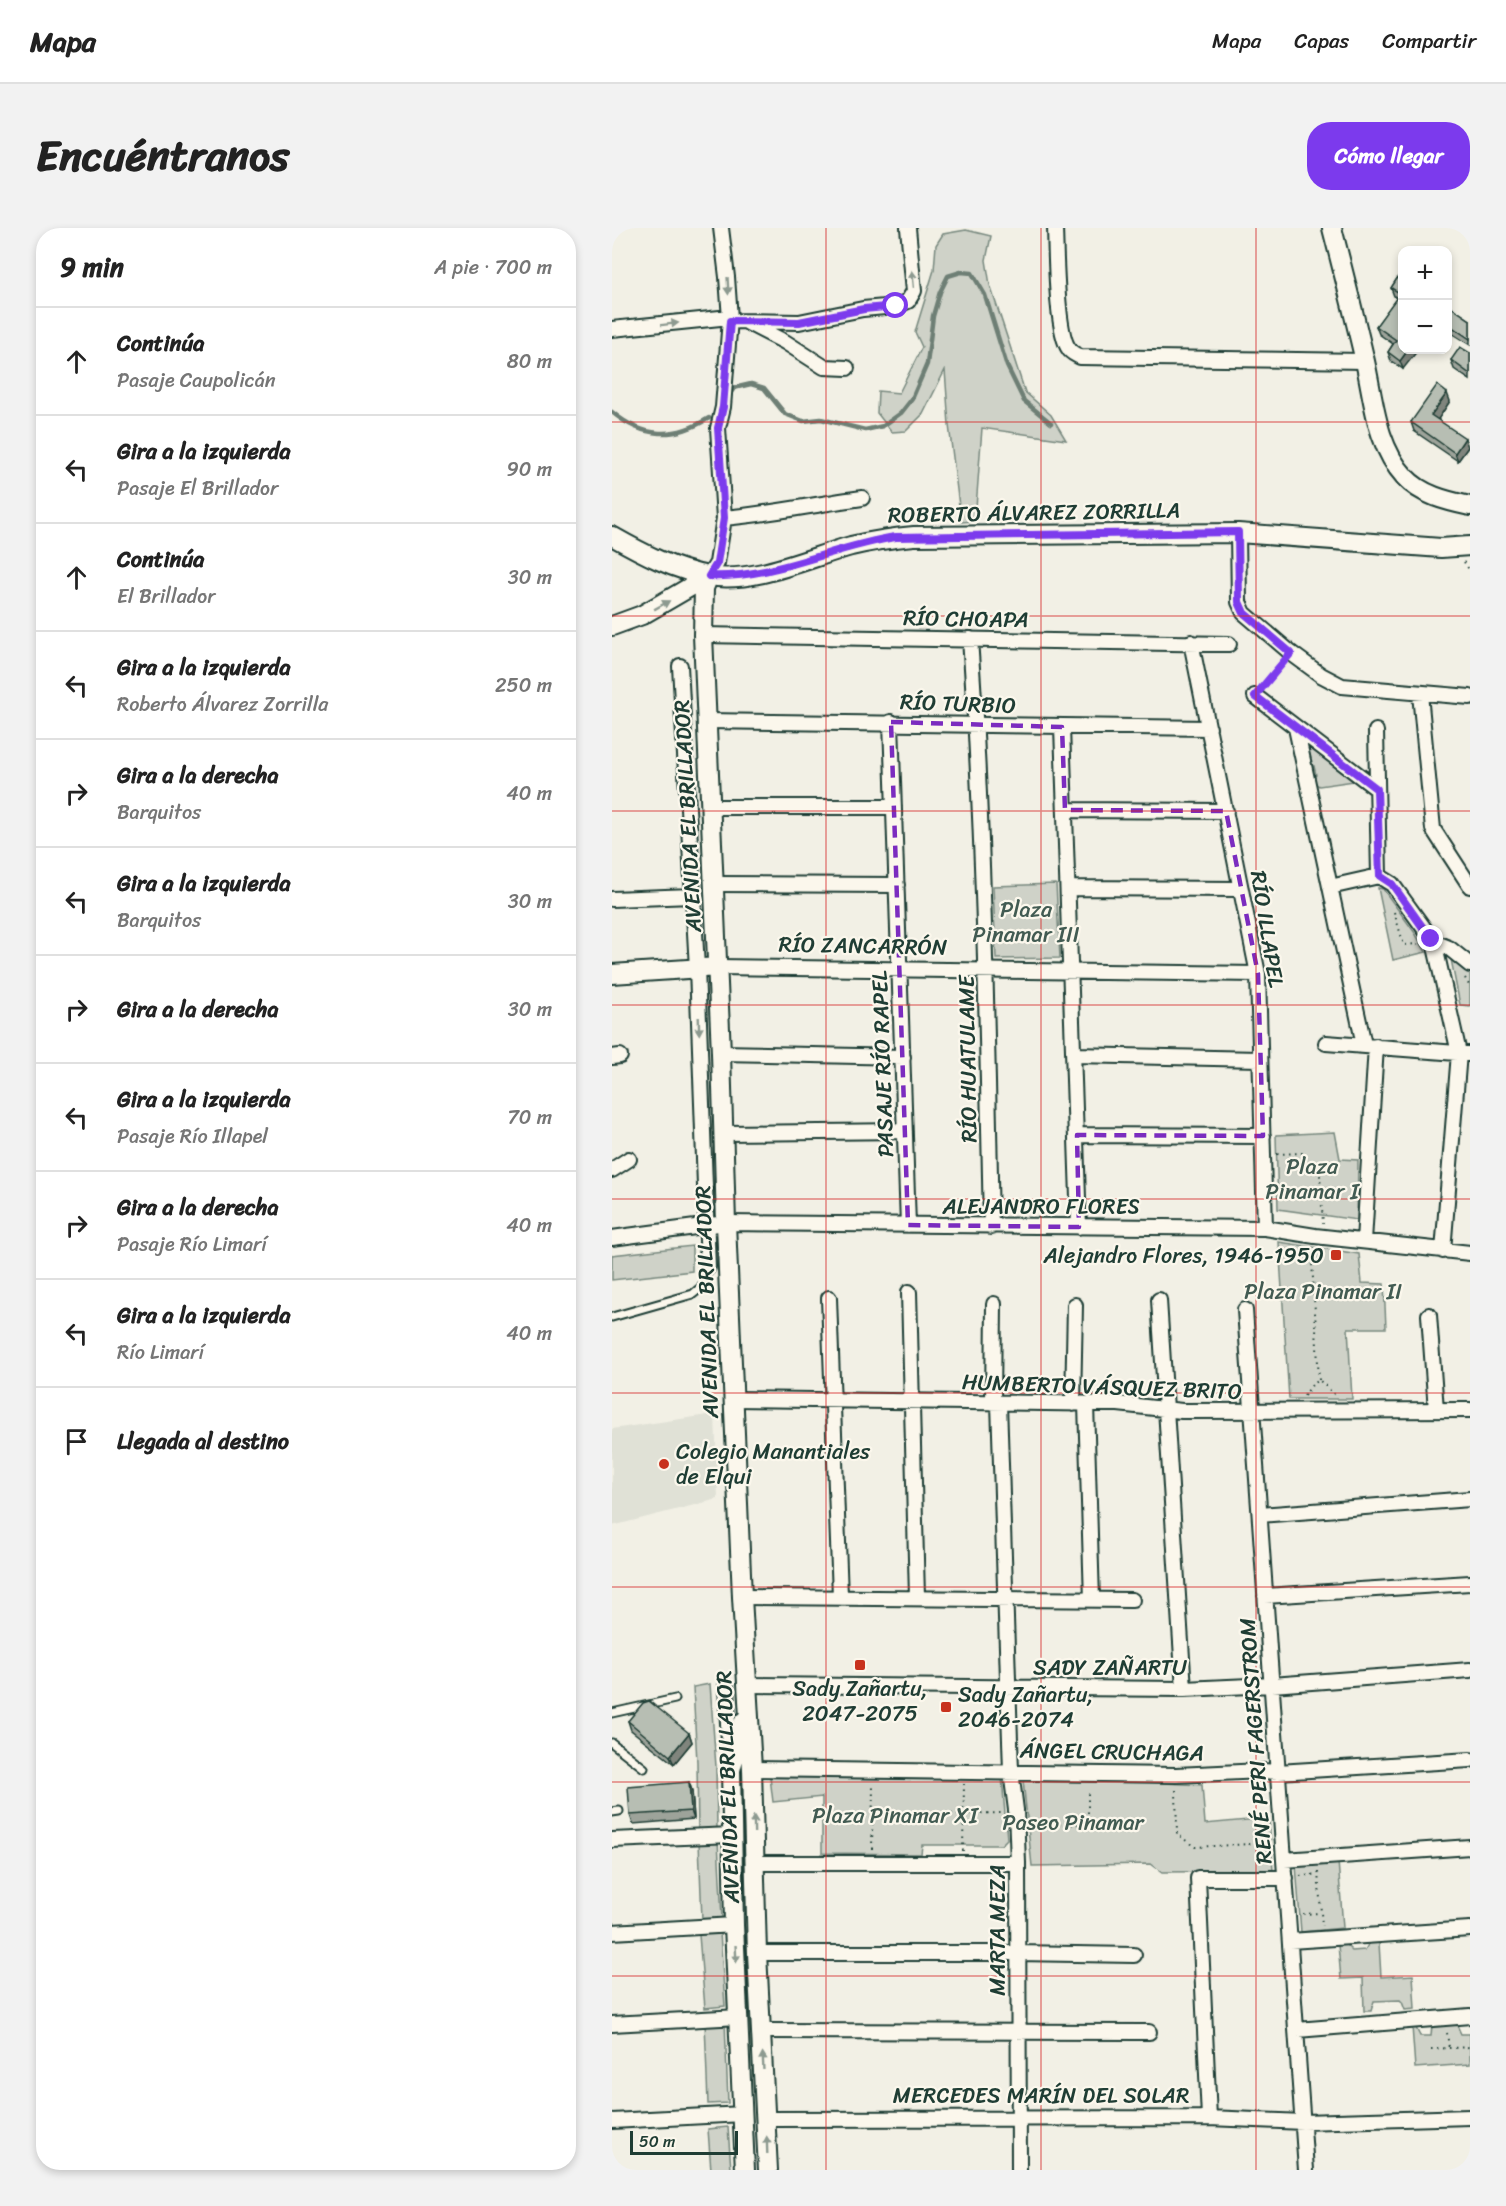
<!DOCTYPE html>
<html lang="es">
<meta charset="utf-8">
<style>
body{margin:0;font-family:Sriracha,sans-serif;background:#f2f2f2;color:#222}
.controls{position:absolute;right:18px;top:18px;display:grid;overflow:hidden;border-radius:12px;box-shadow:0 3px 9px #0003}
.controls button{width:54px;height:54px;display:grid;place-items:center;padding:0;border:0;border-bottom:2px solid #e0e0e0;background:#fff;color:#222;font:30px sans-serif}
.scale{position:absolute;left:18px;bottom:15px;width:108px;box-sizing:border-box;padding-left:6px;border:3px solid #1f3d34;border-top:0;font-size:16px;line-height:21px;white-space:nowrap;color:#1f3d34;-webkit-text-stroke:4px #fbf7ec;paint-order:stroke}
.stop{position:absolute;width:18px;height:18px;margin:-14px;border:4px solid #7c3aed;border-radius:50%;background:#fff}
.stop.end{background:#7c3aed;border-color:#fff;box-shadow:0 2px 6px #0008}
.list{margin:0;padding:0;list-style:none}
h2{display:flex;justify-content:space-between;align-items:center;height:78px;margin:0;padding:0 24px;font-size:26px}
h2 small{font-size:20px;font-weight:400;color:#767676}
.list li{display:grid;grid-template-columns:39px 1fr auto;gap:18px;align-items:center;box-sizing:border-box;height:108px;padding:0 24px;border-top:2px solid #e0e0e0}
.list b{display:block;font-size:22px;white-space:nowrap}
.list p{margin:0;font-size:20px;white-space:nowrap;color:#767676}
.list em{font-size:20px;font-style:normal;color:#767676}
.icon{flex:none;width:33px;height:33px;fill:none;stroke:currentColor;stroke-width:2;stroke-linecap:round;stroke-linejoin:round}
.map{position:relative;flex:none;width:858px;height:1942px;overflow:hidden;border-radius:24px}
header{display:flex;align-items:center;gap:36px;box-sizing:border-box;height:84px;padding:0 30px;background:#fff;border-bottom:2px solid #e0e0e0}
header strong{font-size:28px}
nav{display:flex;gap:33px;margin-inline-start:auto;font-size:21px}
.intro{display:flex;align-items:center;justify-content:space-between;box-sizing:border-box;height:144px;padding:0 36px}
h1{margin:0;font-size:42px}
.button{padding:15px 27px;border-radius:24px;background:#7c3aed;color:#fff;font-size:21px;font-weight:700}
main{display:flex;gap:36px;padding:0 36px}
aside{flex:1;background:#fff;border-radius:24px;box-shadow:0 3px 9px #0003}
.map>svg:first-child{display:block}
</style>
<header>
<strong>Mapa</strong>
<nav><a>Mapa</a><a>Capas</a><a>Compartir</a></nav>
</header>
<div class="intro"><h1>Encuéntranos</h1><a class="button">Cómo llegar</a></div>
<main>
<aside>
<h2>9 min<small>A pie · 700 m</small></h2>
<ul class="list">
<li><svg class="icon" aria-label="ahead" viewBox="0 0 24 24"><path d="M12 20V5M6 11l6-6 6 6"/></svg><div><b>Continúa</b><p>Pasaje Caupolicán</p></div><em>80 m</em></li>
<li><svg class="icon" aria-label="left" viewBox="0 0 24 24"><path d="M17 20v-9H6M10 6l-5 5 5 5"/></svg><div><b>Gira a la izquierda</b><p>Pasaje El Brillador</p></div><em>90 m</em></li>
<li><svg class="icon" aria-label="ahead" viewBox="0 0 24 24"><path d="M12 20V5M6 11l6-6 6 6"/></svg><div><b>Continúa</b><p>El Brillador</p></div><em>30 m</em></li>
<li><svg class="icon" aria-label="left" viewBox="0 0 24 24"><path d="M17 20v-9H6M10 6l-5 5 5 5"/></svg><div><b>Gira a la izquierda</b><p>Roberto Álvarez Zorrilla</p></div><em>250 m</em></li>
<li><svg class="icon" aria-label="right" viewBox="0 0 24 24"><path d="M7 20v-9h11M14 6l5 5-5 5"/></svg><div><b>Gira a la derecha</b><p>Barquitos</p></div><em>40 m</em></li>
<li><svg class="icon" aria-label="left" viewBox="0 0 24 24"><path d="M17 20v-9H6M10 6l-5 5 5 5"/></svg><div><b>Gira a la izquierda</b><p>Barquitos</p></div><em>30 m</em></li>
<li><svg class="icon" aria-label="right" viewBox="0 0 24 24"><path d="M7 20v-9h11M14 6l5 5-5 5"/></svg><div><b>Gira a la derecha</b></div><em>30 m</em></li>
<li><svg class="icon" aria-label="left" viewBox="0 0 24 24"><path d="M17 20v-9H6M10 6l-5 5 5 5"/></svg><div><b>Gira a la izquierda</b><p>Pasaje Río Illapel</p></div><em>70 m</em></li>
<li><svg class="icon" aria-label="right" viewBox="0 0 24 24"><path d="M7 20v-9h11M14 6l5 5-5 5"/></svg><div><b>Gira a la derecha</b><p>Pasaje Río Limarí</p></div><em>40 m</em></li>
<li><svg class="icon" aria-label="left" viewBox="0 0 24 24"><path d="M17 20v-9H6M10 6l-5 5 5 5"/></svg><div><b>Gira a la izquierda</b><p>Río Limarí</p></div><em>40 m</em></li>
<li><svg class="icon" aria-label="arrive" viewBox="0 0 24 24"><path d="M6 21V4h12l-3 4 3 4H6"/></svg><div><b>Llegada al destino</b></div></li>
</ul>
</aside>
<div class="map">
<svg width="858" height="1942" viewBox="0 0 858 1942">
<rect width="100%" height="100%" fill="#f2f0e5"/>
<filter id="ink" filterUnits="userSpaceOnUse"><feTurbulence type="fractalNoise" baseFrequency=".0167" numOctaves="2"/><feDisplacementMap in="SourceGraphic" scale="12" xChannelSelector="R" yChannelSelector="G"/><feConvolveMatrix kernelMatrix="1 2 1 2 8 2 1 2 1" color-interpolation-filters="sRGB"/></filter>
<g filter="url(#ink)">
<!-- built -->
<path fill="#e0e1d6" d="M103,1186L106,1271L0,1298V1201Z"/>
<!-- green -->
<path fill="#cfd2c8" stroke="#77887e" stroke-width="1.5" d="M354,2L379,8L374,32L378,57L413,164L439,187L454,212L370,200L363,293L349,294L337,197L333,142L311,186L294,203L280,204L265,185L266,163L287,165L310,119L303,104L322,42L324,17L331,6Z
M696,518L742,553L707,558L703,555L701,548L704,547L702,538L699,539Z
M444,656L448,730L384,731L381,658Z
M766,660L771,661L803,705L814,724L781,732Z
M838,726L858,743V778L848,777Z
M723,904L728,931L746,932L745,992L666,981L664,907Z
M667,1014L747,1026L750,1055L772,1056L774,1100H736L740,1171H677Z
M80,1018V1043L0,1052V1027Z
M98,1456L104,1539L105,1602L86,1604L85,1534L81,1459Z
M158,1549H390L395,1611L389,1617H310L309,1626L210,1625V1569L161,1574Z
M476,1551L590,1557L593,1596L657,1590L661,1643L550,1644L539,1636L420,1638L411,1552Z
M106,1613L110,1691L90,1692L87,1614Z
M726,1633L731,1700L689,1704L684,1637Z
M108,1705L113,1778L93,1780L87,1707Z
M757,1715H767L769,1749L801,1747L803,1781L793,1782L790,1774L788,1772L762,1773L759,1783H752L751,1750L729,1751L726,1717H734L740,1723L753,1722Z
M113,1793L116,1875L96,1876L93,1794Z
M844,1795L849,1806H858V1836L803,1840L800,1798H803L808,1808H819L820,1797Z
M116,1899L119,1942H99L96,1901Z"/>
<g fill="none" stroke-linecap="round" stroke-linejoin="round">
<!-- stream -->
<path stroke="#6e7f75" stroke-width="4.5" d="M120,163L122,160L139,156L152,160L173,186L191,193L209,191L253,202L271,198L289,185L300,171L315,136L321,88L328,64L336,48L349,44L360,45L373,67L395,138L412,173L439,195
M0,184C31,210 62,212 97,190"/>
<defs>
<path id="lane" d="M0,1089L81,1066L93,1056L96,1039
M0,1485L63,1471
M0,1515L32,1540
M0,1584L7,1583"/>
<path id="street" d="M443,0C444,24 444,105 457,121C459,125 465,127 468,129L753,133
M118,93L187,94L251,81L284,78L296,73L302,63L296,0
M136,95L173,114L212,139L235,140
M0,101L118,89
M112,290C159,286 204,276 250,270
M626,305L627,374L632,385L679,425L709,447L730,458L858,469
M97,348L105,335L112,290L106,200L111,179L118,91L115,49L109,0
M91,407L617,416
M358,411C372,606 375,802 379,999
M579,414L646,746L653,1000
M68,438L85,740L96,1039
M808,466L821,601L858,658
M643,468L765,561
M95,493L597,500
M279,494L296,997
M450,499L467,999
M684,500L752,817
M764,503L767,648
M98,579H282
M453,582L614,583
M767,648L780,656L822,714L847,825L831,1023
M102,656L285,657
M718,659L767,648
M457,660L629,661
M0,671L80,668
M822,714L837,720L858,737
M106,739L646,746
M714,815L858,826
M109,825L291,829
M462,827L648,831
M0,829L8,828
M112,905L293,903
M465,907L651,908
M0,942L17,931
M0,1010L114,995L653,1000L703,1008L858,1025
M752,1013L764,818
M297,1064L305,1369
M217,1070L228,1368
M547,1072L572,1461
M633,1082L694,1942
M817,1087L824,1182
M122,1171L506,1176L570,1183L858,1182
M381,1175L382,1076
M387,1175L399,1543L404,1582L406,1635L407,1942
M461,1176L463,1077
M474,1176L480,1372
M648,1287L858,1271
M653,1368L858,1355
M130,1369L520,1372
M136,1457L572,1461L660,1457L858,1442
M114,1459L118,1532
M140,1541L564,1547L650,1543L666,1544L858,1532
M0,1612L120,1607
M672,1632L858,1619
M143,1635H406
M0,1704L122,1697
M678,1713L858,1701
M145,1725H405L522,1727
M0,1796L127,1789
M685,1802L858,1788
M150,1803L537,1804
M597,1890L586,1650H674
M154,1891L597,1890L691,1894L858,1889
M0,1893L131,1886"/>
<path id="secondary" d="M720,0C731,43 742,86 752,129C762,170 763,216 793,249C809,267 835,273 858,278
M0,308C30,325 62,342 97,348C141,356 196,330 239,318C260,313 280,310 302,308L626,305L829,320L858,318
M97,348L92,360L91,407L109,825L114,995L130,1369L140,1541L145,1725L156,1942
M0,398L30,387L97,348
M0,746L106,739
M132,1493L119,1542L122,1697L133,1942"/>
</defs>
<!-- lane casing -->
<use href="#lane" stroke="#1f3d34" stroke-width="11"/>
<!-- street casing -->
<use href="#street" stroke="#1f3d34" stroke-width="18"/>
<!-- secondary casing -->
<use href="#secondary" stroke="#1f3d34" stroke-width="22"/>
<!-- path -->
<path stroke="#1f3d34" stroke-width="2" stroke-dasharray="1.5 4.5" stroke-linecap="butt" d="M852,334L858,343
M652,457L670,436
M782,684L792,717L806,716
M853,750L858,759
M665,926L691,925L708,947L711,996
M695,1021L692,1034H700L707,1152
M692,1168L699,1158L707,1152L724,1168
M564,1562L565,1606L583,1619L657,1615
M333,1586L390,1585
M417,1596L498,1597
M476,1597V1561
M260,1621L261,1557
M351,1623L352,1556
M706,1644L710,1698
M688,1648L706,1646
M691,1686L709,1685
M835,1805L837,1820
M819,1821L858,1819"/>
<!-- lane -->
<use href="#lane" stroke="#fbf7ec" stroke-width="7"/>
<!-- street -->
<use href="#street" stroke="#fbf7ec" stroke-width="14"/>
<!-- secondary -->
<use href="#secondary" stroke="#fbf7ec" stroke-width="18"/>
</g>
<!-- wall -->
<path fill="#9da39a" stroke="#1f3d34" stroke-width="1.5" d="M788,46L791,141L779,133L776,124L781,116L767,106L764,98L785,70L782,68L779,60Z
M836,77L858,92V117L836,103Z
M858,125V152L842,141L839,132Z
M838,173L826,191L856,219L846,233L802,203L799,194Z
M16,1493L77,1505L80,1514L62,1536L19,1502Z
M77,1554L80,1563L82,1591L21,1596L18,1587Z"/>
<!-- shaded-wall -->
<path fill="#80857d" stroke="#1f3d34" stroke-width="1.5" d="M796,122H806L791,141L788,133Z
M835,165L838,173L823,196L819,187Z
M853,210L856,219L846,233L843,225Z
M77,1505L80,1514L62,1536L58,1528Z
M77,1554L80,1563L82,1591L79,1583Z"/>
<!-- building -->
<path fill="#b7beb3" stroke="#1f3d34" stroke-width="1.5" d="M788,46L790,47V122H796L788,133L776,124L784,112L764,98L788,65L779,60Z
M836,77L858,92V111L836,96Z
M848,119L858,125V146L839,132Z
M825,157L835,165L819,187L853,210L843,225L799,194Z
M37,1473L77,1505L58,1528L16,1493L31,1475Z
M77,1554L79,1583L18,1587L16,1559Z"/>
<!-- one-way arrows -->
<defs><path id="oneway-solid" d="M-6-.8H1V-3.2L6.5 0L1 3.2V.8H-6Z" transform="scale(1.5)"/></defs>
<g fill="#8d9a90">
<use href="#oneway-solid" transform="translate(301 51) rotate(-96)"/>
<use href="#oneway-solid" transform="translate(116 58) rotate(87)"/>
<use href="#oneway-solid" transform="translate(58 96) rotate(-7)"/>
<use href="#oneway-solid" transform="translate(50 377) rotate(-29)"/>
<use href="#oneway-solid" transform="translate(87 798) rotate(88)"/>
<use href="#oneway-solid" transform="translate(142 1596) rotate(-91)"/>
<use href="#oneway-solid" transform="translate(124 1726) rotate(87)"/>
<use href="#oneway-solid" transform="translate(151 1833) rotate(-93)"/>
<use href="#oneway-solid" transform="translate(155 1917) rotate(-92)"/>
</g>
</g>
<g fill="none" stroke-linecap="round" stroke-linejoin="round" filter="url(#ink)">
<!-- route -->
<path stroke="#7c3aed" stroke-width="8" d="M284,78L252,81L187,94L118,93L111,179L106,200L112,290L105,335L97,348C162,351 221,318 284,309L626,304L627,374L632,385L679,425L643,468L765,561L768,648L780,656L819,711"/>
</g>
<!-- marked area -->
<path fill="none" stroke="#7b2cbf" stroke-width="4.5" stroke-dasharray="12 8" stroke-linejoin="round" d="M279,494L450,499L453,582L614,583L646,746L651,908L465,907L467,999L296,997Z"/>
<!-- grid -->
<path fill="none" stroke="#d62828" stroke-width="1.5" stroke-opacity="0.55" d="M214,0V1942M429,0V1942M644,0V1942M0,194H858M0,388H858M0,583H858M0,777H858M0,971H858M0,1165H858M0,1359H858M0,1554H858M0,1748H858"/>
<!-- markers -->
<g fill="#c8321e" stroke="#fbf7ec" stroke-width="2">
<rect x="718" y="1021" width="12" height="12" rx="3"/>
<circle cx="52" cy="1236" r="6"/>
<rect x="242" y="1431" width="12" height="12" rx="3"/>
<rect x="328" y="1473" width="12" height="12" rx="3"/>
</g>
<g text-anchor="middle" stroke-width="4.5" stroke-linejoin="round" paint-order="stroke">
<!-- street labels -->
<g font-size="22" fill="#1f3d34" stroke="#fbf7ec">
<text transform="translate(422 284) rotate(-1)" y="8">ROBERTO ÁLVAREZ ZORRILLA</text>
<text transform="translate(354 390) rotate(1)" y="8">RÍO CHOAPA</text>
<text transform="translate(346 475) rotate(2)" y="8">RÍO TURBIO</text>
<text transform="translate(75 588) rotate(-93)" y="8">AVENIDA EL BRILLADOR</text>
<text transform="translate(656 701) rotate(81)" y="8">RÍO ILLAPEL</text>
<text transform="translate(251 717) rotate(1)" y="8">RÍO ZANCARRÓN</text>
<text transform="translate(355 831) rotate(-91)" y="8">RÍO HUATULAME</text>
<text transform="translate(270 836) rotate(-92)" y="8">PASAJE RÍO RAPEL</text>
<text x="429" y="986">ALEJANDRO FLORES</text>
<text transform="translate(94 1074) rotate(-92)" y="8">AVENIDA EL BRILLADOR</text>
<text transform="translate(490 1158) rotate(2)" y="8">HUMBERTO VÁSQUEZ BRITO</text>
<text x="498" y="1447">SADY ZAÑARTU</text>
<text transform="translate(643 1513) rotate(-94)" y="8">RENÉ PERI FAGERSTROM</text>
<text transform="translate(500 1523) rotate(1)" y="8">ÁNGEL CRUCHAGA</text>
<text transform="translate(115 1559) rotate(-92)" y="8">AVENIDA EL BRILLADOR</text>
<text transform="translate(385 1702) rotate(-90)" y="8">MARTA MEZA</text>
<text x="429" y="1875">MERCEDES MARÍN DEL SOLAR</text>
</g>
<!-- park labels -->
<g font-size="22" fill="#425b52" stroke="#fbf7ec">
<text x="414" y="689">Plaza<tspan x="414" dy="25">Pinamar III</tspan></text>
<text x="700" y="946">Plaza<tspan x="700" dy="25">Pinamar I</tspan></text>
<text x="711" y="1071">Plaza Pinamar II</text>
<text x="283" y="1595">Plaza Pinamar XI</text>
<text x="461" y="1602">Paseo Pinamar</text>
</g>
<!-- poi labels -->
<g font-size="22" fill="#1f3d34" stroke="#fbf7ec" text-anchor="start">
<text x="712" y="1035" text-anchor="end">Alejandro Flores, 1946-1950</text>
<text x="64" y="1231">Colegio Manantiales<tspan x="64" dy="25">de Elqui</tspan></text>
<text x="248" y="1468" text-anchor="middle">Sady Zañartu,<tspan x="248" dy="25">2047-2075</tspan></text>
<text x="346" y="1474">Sady Zañartu,<tspan x="346" dy="25">2046-2074</tspan></text>
</g>
</g>
</svg>
<div class="controls">
<button>+</button>
<button>−</button>
</div>
<div class="scale">50 m</div>
<div class="stop" style="left:284px;top:78px"></div>
<div class="stop end" style="left:819px;top:711px"></div>
</div>
</main>
